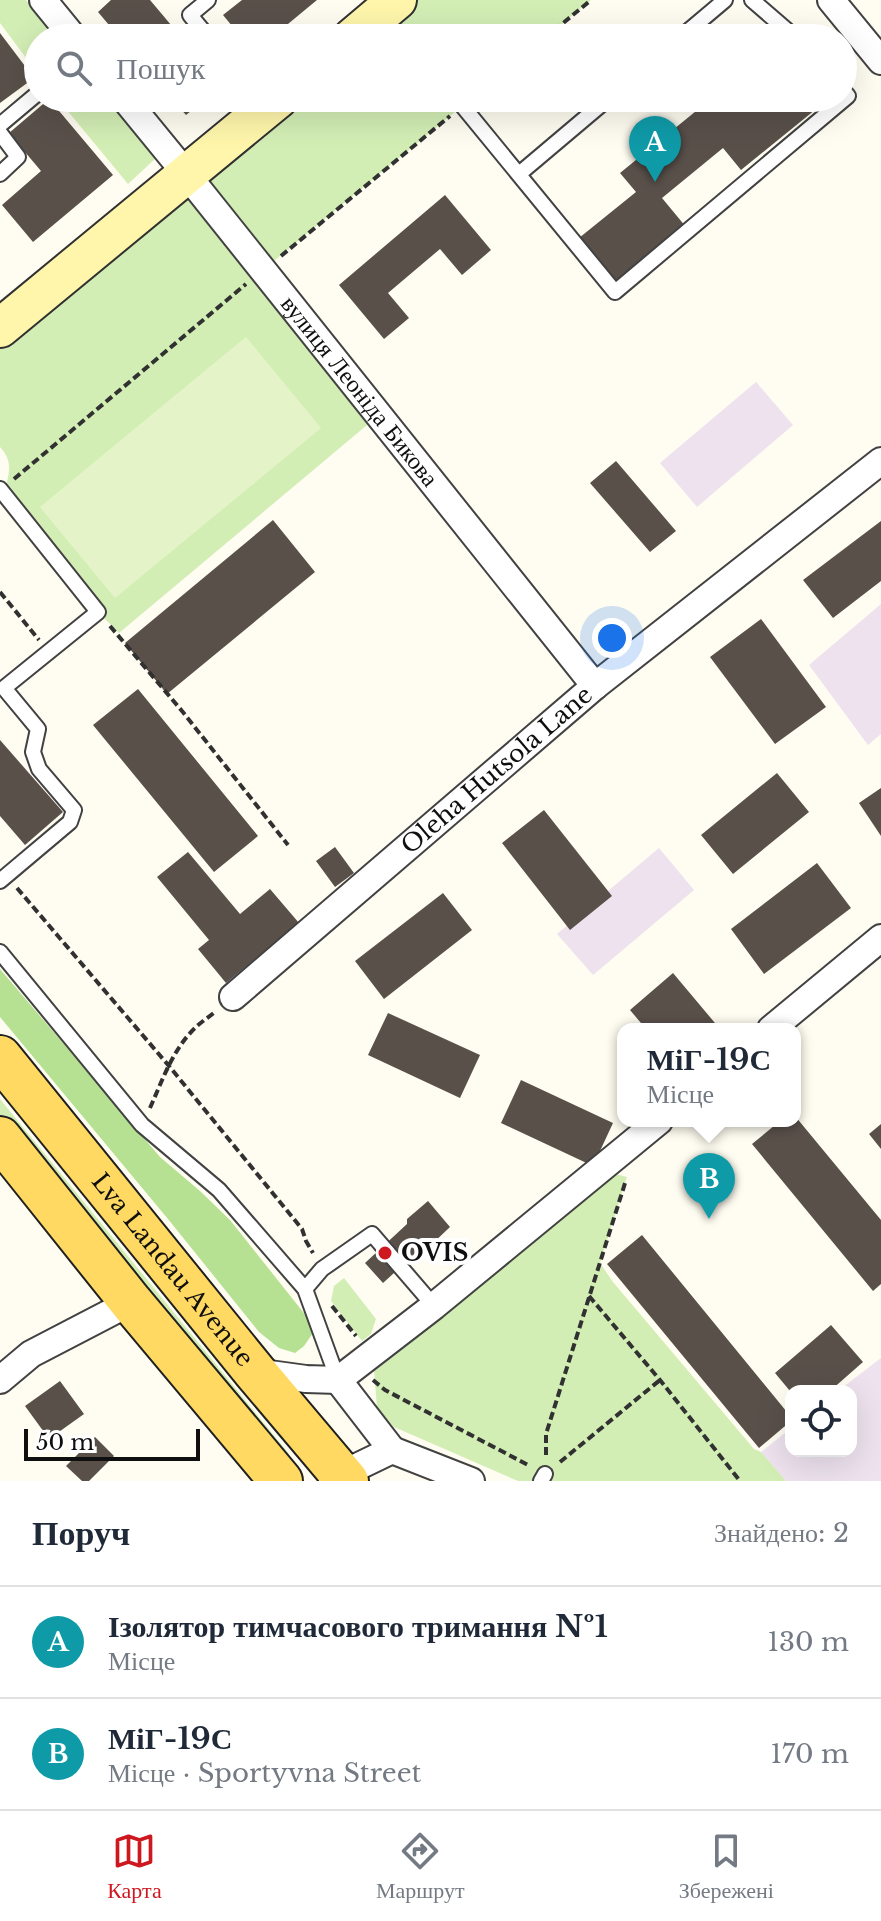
<!DOCTYPE html>
<html lang="uk">
<meta charset="utf-8">
<style>
body{margin:0;font-family:"Libre Baskerville",serif;background:#f6f6f7;color:#1f2937}
.controls{position:absolute;right:24px;bottom:24px;display:grid;overflow:hidden;border-radius:16px;box-shadow:0 8px 32px #0002}
.controls button{width:72px;height:72px;display:grid;place-items:center;padding:0;border:0;border-bottom:2px solid #e0e1e3;background:#fff;color:#1f2937;font:40px sans-serif}
.scale{position:absolute;left:24px;bottom:20px;width:176px;box-sizing:border-box;padding-left:8px;border:4px solid #0f0f0f;border-top:0;font-size:22px;line-height:28px;white-space:nowrap;color:#0f0f0f;-webkit-text-stroke:6px #fff;paint-order:stroke}
.you{position:absolute;left:612px;top:638px;width:28px;height:28px;margin:-20px;border:6px solid #fff;border-radius:50%;background:#1a73e8;box-shadow:0 0 0 12px #1a73e833}
.badge{display:grid;place-items:center;width:52px;height:52px;border-radius:50%;background:#ce1820;color:#fff;font-size:26px;font-weight:700}
.pin{position:absolute;translate:-50% -66px;filter:drop-shadow(0 2px 4px #0008)}
.pin::after{content:'';position:absolute;top:42px;width:28px;height:24px;background:inherit;clip-path:polygon(0 0,100% 0,50% 100%)}
.popup{position:absolute;left:617px;top:1023px;width:184px;height:104px;box-sizing:border-box;display:grid;place-content:center;border-radius:16px;background:#fff;filter:drop-shadow(0 2px 6px #0005);font-size:26px;white-space:nowrap;color:#747a83}
.popup b{font-size:30px;color:#1f2937}
.popup::after{content:'';position:absolute;left:50%;top:100%;margin-left:-16px;border:16px solid transparent;border-top-color:#fff}
.list{margin:0;padding:0;list-style:none}
h2{display:flex;justify-content:space-between;align-items:center;height:104px;margin:0;padding:0 32px;font-size:34px}
h2 small{font-size:26px;font-weight:400;color:#747a83}
.list li{display:grid;grid-template-columns:52px 1fr auto;gap:24px;align-items:center;box-sizing:border-box;height:112px;padding:0 32px;border-top:2px solid #e0e1e3}
.list b{display:block;font-size:30px;white-space:nowrap}
.list p{margin:0;font-size:26px;white-space:nowrap;color:#747a83}
.list em{font-size:26px;font-style:normal;color:#747a83}
.icon{flex:none;width:44px;height:44px;fill:none;stroke:currentColor;stroke-width:2;stroke-linecap:round;stroke-linejoin:round}
.map{position:relative;flex:none;width:881px;height:1481px;overflow:hidden}
.search{position:absolute;background:#fff;box-shadow:0 8px 32px #0002;left:24px;right:24px;top:24px;height:88px;display:flex;align-items:center;gap:20px;box-sizing:border-box;padding:0 28px;border-radius:44px;color:#747a83;font-size:30px}
.sheet{height:328px;background:#fff}
nav{display:flex;justify-content:space-around;align-items:center;box-sizing:border-box;height:112px;border-top:2px solid #e0e1e3;background:#fff;font-size:22px;color:#747a83}
nav a{display:grid;justify-items:center;gap:4px}
nav .on{color:#ce1820}
.map>svg:first-child{display:block}
</style>
<div class="map">
<svg width="881" height="1481" viewBox="0 0 881 1481">
<rect width="100%" height="100%" fill="#fffcf1"/>
<!-- industrial -->
<path fill="#ede2ee" d="M756,382L793,425L697,507L660,463Z
M881,604V734L868,745L809,665Z
M659,848L694,890L593,975L557,934Z
M881,1358V1481H786L761,1452L791,1428V1451H851V1391H838Z"/>
<!-- green -->
<path fill="#d3eeb5" d="M0,0H26L58,38H38V74L0,23Z
M396,0H591L545,38H350Z
M57,98H108L157,157L128,184Z
M278,98H472L263,270L379,415L119,633L98,612L6,486C10,470 12,460 0,447V328Z
M0,1099L289,1454L280,1460L0,1120Z
M612,1173L627,1177L600,1263L613,1282L754,1449L761,1452L786,1481H518L394,1427L377,1408L374,1369Z
M344,1278L376,1319L371,1334L362,1341L331,1301L334,1286Z"/>
<!-- forest -->
<path fill="#b6e193" d="M0,969L160,1157L200,1191L230,1220L311,1322L313,1333L304,1346L295,1353L279,1348L259,1332L168,1219L0,1017Z"/>
<!-- pitch -->
<path fill="#e5f4c8" d="M246,337L321,428L115,598L40,507Z"/>
<!-- building -->
<path fill="#59504a" d="M111,0H150L182,38H120L98,12Z
M242,0H317L271,38H242L223,15Z
M0,33L34,78L0,103Z
M171,98H207L186,115Z
M712,98H717L727,110L742,98H815L821,105L741,170L723,148L662,198L686,227L616,283L579,238L636,192L620,173Z
M49,99L113,175L33,242L2,205L41,171L9,133Z
M445,195L491,250L462,275L440,249L388,293L409,318L384,339L339,285Z
M616,461L676,531L650,552L590,483Z
M273,520L315,572L167,694L125,643Z
M881,521V581L833,618L803,580Z
M761,619L826,707L775,744L710,657Z
M138,689L258,836L214,872L93,725Z
M0,740L63,812L25,845L0,816Z
M777,773L809,812L733,874L701,835Z
M881,788V836L859,803Z
M544,810L612,896L570,930L502,843Z
M335,847L354,873L335,887L316,861Z
M188,852L240,914L270,889L299,923L226,983L198,949L209,940L157,877Z
M817,863L851,908L764,974L731,929Z
M443,893L472,930L384,999L355,961Z
M673,973L720,1029H646L630,1010Z
M388,1013L480,1055L460,1098L368,1055Z
M521,1080L613,1123L593,1166L501,1123Z
M795,1116L881,1220V1284L873,1291L752,1144L780,1121H795Z
M881,1124V1149L869,1134Z
M428,1201L450,1227L431,1245L427,1243L383,1283L365,1263L407,1224V1219Z
M642,1235L791,1417V1421L759,1448L607,1264Z
M831,1325L863,1362L830,1391H790L775,1373Z
M60,1381L84,1414L49,1439L25,1406Z
M95,1437L114,1456L89,1481H82L66,1466Z"/>
<g fill="none" stroke-linecap="round" stroke-linejoin="round">
<defs>
<path id="lane" d="M208,0L190,15L209,38
M752,0L796,38
M380,15L401,38
M680,38L725,0
M456,98L615,292L848,96L843,90
M0,125L38,93
M0,133L18,157L0,174
M519,174L609,98
M0,489L98,612L4,688L38,729L33,752L39,769L74,810L70,822L0,881
M0,952L142,1125L219,1190L305,1289L338,1380
M305,1289L322,1269L372,1234L434,1306
M541,1481L545,1474"/>
<g id="street">
<path d="M43,0L74,38"/>
<path d="M831,0L881,61"/>
<path id="s1" d="M124,98L187,175L595,686"/>
<path id="s2" d="M233,997L595,686L881,461"/>
<path d="M771,1029L881,938"/>
<path d="M255,1372L306,1379L338,1380L434,1306L659,1121"/>
<path d="M0,1380L31,1354L131,1302"/>
<path d="M338,1380L392,1450"/>
<path d="M332,1479L392,1450L471,1481"/>
</g>
<path id="secondary" d="M352,38L397,0
M0,328L279,98"/>
<g id="primary">
<path id="s3" d="M0,1057L255,1372L347,1481"/>
<path d="M0,1138L131,1302L281,1481"/>
</g>
</defs>
<!-- lane casing -->
<use href="#lane" stroke="#424242" stroke-width="18"/>
<!-- street casing -->
<use href="#street" stroke="#424242" stroke-width="30"/>
<!-- secondary casing -->
<use href="#secondary" stroke="#313131" stroke-width="42"/>
<!-- primary casing -->
<use href="#primary" stroke="#202020" stroke-width="46"/>
<!-- path -->
<path stroke="#313131" stroke-width="4" stroke-dasharray="8 4" stroke-linecap="butt" d="M545,38L591,0
M281,256L450,116
M14,479L246,284
M0,592L39,640
M110,626L182,711L288,845
M17,888L169,1066L302,1229L306,1241L313,1253
M150,1108C162,1081 173,1049 195,1028C201,1022 209,1017 216,1011
M589,1296L660,1380L740,1481
M332,1306L356,1336
M373,1380L385,1390L530,1466
M546,1455V1434L626,1180
M560,1462L660,1380"/>
<!-- lane -->
<use href="#lane" stroke="#fff" stroke-width="14"/>
<!-- street -->
<use href="#street" stroke="#fff" stroke-width="26"/>
<!-- secondary -->
<use href="#secondary" stroke="#fff6ac" stroke-width="38"/>
<!-- primary -->
<use href="#primary" stroke="#ffd961" stroke-width="42"/>
</g>
<!-- markers -->
<circle fill="#ce1820" stroke="#fff" stroke-width="3" cx="385" cy="1253" r="8"/>
<g text-anchor="middle" stroke-width="8" stroke-linejoin="round" paint-order="stroke">
<!-- street labels -->
<g font-size="24" fill="#0f0f0f" stroke="#fff">
<text dy="8" stroke="none"><textPath href="#s1" startOffset="376">вулиця Леоніда Бикова</textPath></text>
<text dy="8" stroke="none"><textPath href="#s2" startOffset="348">Oleha Hutsola Lane</textPath></text>
<text dy="8" stroke="none"><textPath href="#s3" startOffset="274">Lva Landau Avenue</textPath></text>
</g>
<!-- poi labels -->
<g font-size="24" font-weight="bold" fill="#0f0f0f" stroke="#fff" text-anchor="start">
<text x="401" y="1261">OVIS</text>
</g>
</g>
</svg>
<div class="controls">
<button><svg class="icon" aria-label="locate" viewBox="0 0 24 24"><circle cx="12" cy="12" r="6"/><path d="M12 2v4M12 18v4M2 12h4M18 12h4"/></svg></button>
</div>
<div class="scale">50 m</div>
<div class="you"></div>
<div class="pin badge" style="left:655px;top:182px;background:#0f9aa8">A</div>
<div class="pin badge" style="left:709px;top:1219px;background:#0f9aa8">B</div>
<div class="popup"><b>МіГ-19С</b>Місце</div>
<div class="search"><svg class="icon" aria-label="search" viewBox="0 0 24 24"><circle cx="10" cy="10" r="6"/><path d="M15 15l6 6"/></svg>Пошук</div>
</div>
<section class="sheet">
<h2>Поруч<small>Знайдено: 2</small></h2>
<ul class="list">
<li><span class="badge" style="background:#0f9aa8">A</span><div><b>Ізолятор тимчасового тримання №1</b><p>Місце</p></div><em>130 m</em></li>
<li><span class="badge" style="background:#0f9aa8">B</span><div><b>МіГ-19С</b><p>Місце · Sportyvna Street</p></div><em>170 m</em></li>
</ul>
</section>
<nav>
<a class="on"><svg class="icon" aria-label="map" viewBox="0 0 24 24"><path d="M3 6l6-2 6 2 6-2v14l-6 2-6-2-6 2zM9 4v14M15 6v14"/></svg>Карта</a>
<a><svg class="icon" aria-label="directions" viewBox="0 0 24 24"><path d="M12 3l9 9-9 9-9-9zM9 14v-3h6M13 9l2 2-2 2"/></svg>Маршрут</a>
<a><svg class="icon" aria-label="saved" viewBox="0 0 24 24"><path d="M7 4h10v16l-5-4-5 4z"/></svg>Збережені</a>
</nav>
